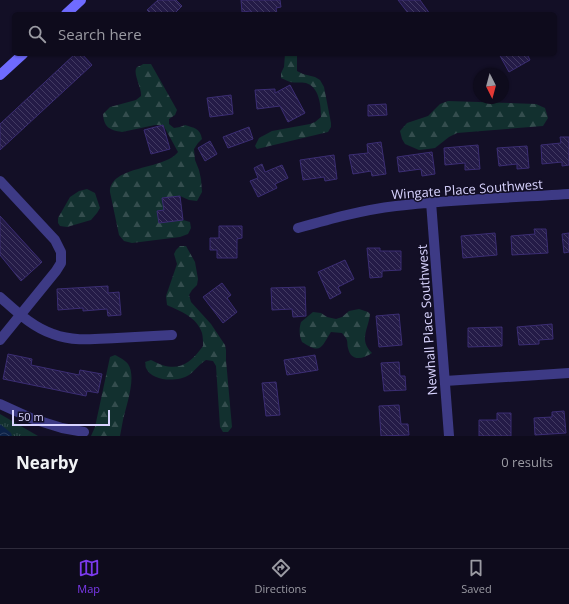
<!DOCTYPE html>
<style>
body{margin:0;font-family:"Open Sans",sans-serif;background:#1c1929;color:#f1f3f6}
.compass{position:absolute;left:473px;top:68px;width:36px;height:36px;border-radius:50%;background:#0e0b1c;box-shadow:0 1px 3px #0004;rotate:174deg}
.scale{position:absolute;left:12px;bottom:10px;width:98px;box-sizing:border-box;padding-left:4px;border:2px solid #d9d4ff;border-top:0;font-size:11px;line-height:14px;white-space:nowrap;color:#d9d4ff;-webkit-text-stroke:3px #130f26;paint-order:stroke}
.list{margin:0;padding:0;list-style:none}
h2{display:flex;justify-content:space-between;align-items:center;height:52px;margin:0;padding:0 16px;font-size:17px}
h2 small{font-size:13px;font-weight:400;color:#9b9ba3}
.icon{flex:none;width:22px;height:22px;fill:none;stroke:currentColor;stroke-width:2;stroke-linecap:round;stroke-linejoin:round}
.map{position:relative;flex:none;width:569px;height:436px;overflow:hidden}
.search{position:absolute;background:#0e0b1c;box-shadow:0 1px 3px #0004;left:12px;right:12px;top:12px;height:44px;display:flex;align-items:center;gap:10px;box-sizing:border-box;padding:0 14px;border-radius:6px;color:#9b9ba3;font-size:15px}
.sheet{height:112px;background:#0e0b1c}
nav{display:flex;justify-content:space-around;align-items:center;box-sizing:border-box;height:56px;border-top:1px solid #2e2b3b;background:#0e0b1c;font-size:11px;color:#9b9ba3}
nav a{display:grid;justify-items:center;gap:2px}
nav .on{color:#7c3aed}
.map>svg:first-child{display:block}
</style>
<div class="map">
<svg width="569" height="436" viewBox="0 0 569 436">
<defs>
<pattern id="grass-tufts" width="24" height="20" patternUnits="userSpaceOnUse"><rect width="24" height="20" fill="#12302f"/><path d="M3 7l-1-3M5 7V3M7 7l1-3M15 17l-1-3M17 17v-4M19 17l1-3" fill="none" stroke="#344d4e"/></pattern>
<pattern id="forest-firs" width="22" height="20" patternUnits="userSpaceOnUse"><rect width="22" height="20" fill="#12302f"/><path d="M5 1l3.5 6h-7zM16 11l3.5 6h-7z" fill="#344d4e"/></pattern>
<pattern id="water-waves" width="16" height="10" patternUnits="userSpaceOnUse"><rect width="16" height="10" fill="#0c2248"/><path d="M0 5q4-4 8 0t8 0" fill="none" stroke="#2f4163"/></pattern>
<pattern id="building-back-hatch" width="6" height="6" patternUnits="userSpaceOnUse"><rect width="6" height="6" fill="#241b47"/><path d="M-1 5l2 2M0 0l6 6M5-1l2 2" fill="none" stroke="#433b63"/></pattern>
</defs>
<rect width="100%" height="100%" fill="#130f26"/>
<!-- grass -->
<path fill="url(#grass-tufts)" d="M0,414L38,436H0Z"/>
<!-- forest -->
<path fill="url(#forest-firs)" d="M285,54H297V71L303,74L315,77L320,80L324,87L331,123V127L328,132L257,149L255,146L259,138L272,131L310,124L315,122L321,117C321,105 319,87 306,83C301,82 295,83 290,82C287,81 284,79 281,78V73L284,67Z
M143,64H151L177,110L175,115L169,119V124L174,128L180,127L185,125C194,128 200,128 202,139L198,143L194,149L195,160L199,170L201,179L202,192L197,201L189,200L180,196L162,198L164,210L157,211L159,223L183,220L190,222L191,228L188,234L180,237L132,243L124,241L119,235L110,192C110,165 165,170 178,152L166,130L163,125H155L122,132C109,130 104,127 103,114L110,107L136,100L141,96C142,88 132,73 137,67C137,67 142,65 143,64Z
M448,101L536,104L545,108L548,118L543,126L457,133L449,137L435,148L428,149L419,150L405,144L402,139L400,131L407,123L428,116L440,104Z
M87,189L95,193L100,208L97,213L91,220L67,227L60,226L58,223V218L70,197L79,191Z
M180,246H186L195,262L198,279L197,285L192,290L189,295L191,302L211,324L225,345L226,350V360L232,427L228,432H223L220,427L216,366L213,361L206,360C199,364 195,371 189,375C178,382 152,382 146,368C145,366 146,364 145,362L151,360C175,373 188,367 203,346C203,342 203,337 202,333C197,317 180,311 167,305L166,296L177,264L174,254L176,250Z
M359,309L368,312L370,314C369,328 358,340 372,353C363,359 351,362 348,348C347,345 348,341 346,338C346,338 342,333 342,333L331,332C321,347 322,355 302,342C299,335 299,329 301,322L313,312L321,313L327,317L336,319L342,317L349,311Z
M115,355C119,357 125,360 128,364C137,377 126,406 123,420C122,425 121,431 120,436H91L95,427L110,357Z"/>
<!-- water -->
<path fill="url(#water-waves)" d="M0,424L11,433L12,436H0Z"/>
<!-- building -->
<path fill="url(#building-back-hatch)" stroke="#3b2d73" d="M158,0H176L182,6L174,14H151L147,10Z
M241,0H280L281,7L276,8L277,14H251V11L242,12Z
M398,0H420L430,14H407L408,13Z
M75,54H82L92,65L0,150V124Z
M499,54H527L530,60L509,72Z
M290,85L305,113L288,122L280,106L257,109L255,90L275,89V93Z
M231,95L233,114L210,117L207,98Z
M386,104L387,115L368,116V105Z
M163,125L170,149L151,154L144,130Z
M249,127L253,139L228,148L223,137Z
M560,137H569V165L562,166V162L542,164L541,145L561,143Z
M210,141L217,154L205,161L198,148Z
M381,142L386,174L372,176L371,171L353,174L349,155L368,153L367,144Z
M478,145L480,169L465,170V163L445,165L444,148Z
M527,146L529,168L517,169V164L499,166L497,148Z
M432,152L435,174L422,176L421,169L399,172L397,157Z
M334,155L337,179L325,181L324,177L303,180L300,160Z
M262,164L265,172L282,165L288,178L275,184L277,188L258,197L250,181L258,178L254,168Z
M180,196L183,220L159,223L157,211L164,210L162,198Z
M0,216L42,262L21,281L0,255Z
M219,226H242V238L237,239V258H217V250H210V238H219Z
M534,229H546L548,253L512,255L511,236L535,234Z
M495,233L497,255L463,258L461,236Z
M569,233V252L564,253L562,234Z
M367,248H380V251H401V270L382,271V277L370,278Z
M345,260L354,279L338,287L341,293L330,299L318,272Z
M222,283L231,295L227,298L237,312L223,323L203,297Z
M108,286V293L119,292L121,315L108,316L107,309L83,311V308L58,310L57,289Z
M305,287L306,316L293,317L292,309L272,310L271,288Z
M399,314L402,345L379,347L376,316Z
M552,324L553,339L539,340V344L519,345L517,327Z
M502,327V346L468,347V328Z
M8,354L32,359L31,365L79,375L80,370L102,374L98,393L87,391L86,396L3,379Z
M315,355L318,370L287,375L284,360Z
M399,362L400,376H405L406,390L384,391L381,363Z
M276,382L280,415L266,416L262,383Z
M399,405L401,424H408L409,435L381,436L379,406Z
M564,411L566,433L535,435L534,418L552,417V412Z
M497,413H511V436H479V420H497Z"/>
<g fill="none" stroke-linecap="round" stroke-linejoin="round">
<!-- street -->
<path stroke="#3d3a85" stroke-width="10" d="M0,181L55,240L61,252V263L56,271L0,340
M431,202L449,436
M298,228C330,219 362,210 396,206C453,199 511,198 569,194
M0,297C16,311 32,327 53,334C74,342 95,339 117,338C135,337 154,336 172,335
M445,381L569,373
M0,404L33,419L62,428L84,432"/>
<!-- secondary -->
<path stroke="#6f6bff" stroke-width="10" d="M66,14L81,0
M0,75L23,54"/>
</g>
<g text-anchor="middle" stroke-width="3" stroke-linejoin="round" paint-order="stroke">
<!-- street labels -->
<g font-size="13" fill="#d9d4ff" stroke="#130f26">
<text transform="translate(467 189) rotate(-4)" y="5">Wingate Place Southwest</text>
<text transform="translate(427 320) rotate(-94)" y="5">Newhall Place Southwest</text>
</g>
</g>
</svg>
<svg class="compass" viewBox="-18 -18 36 36"><path d="M0-13l5 13h-10z" fill="#e53935"/><path d="M0 13l5-13h-10z" fill="#9b9ba3"/></svg>
<div class="scale">50 m</div>
<div class="search"><svg class="icon" aria-label="search" viewBox="0 0 24 24"><circle cx="10" cy="10" r="6"/><path d="M15 15l6 6"/></svg>Search here</div>
</div>
<section class="sheet">
<h2>Nearby<small>0 results</small></h2>
<ul class="list">
</ul>
</section>
<nav>
<a class="on"><svg class="icon" aria-label="map" viewBox="0 0 24 24"><path d="M3 6l6-2 6 2 6-2v14l-6 2-6-2-6 2zM9 4v14M15 6v14"/></svg>Map</a>
<a><svg class="icon" aria-label="directions" viewBox="0 0 24 24"><path d="M12 3l9 9-9 9-9-9zM9 14v-3h6M13 9l2 2-2 2"/></svg>Directions</a>
<a><svg class="icon" aria-label="saved" viewBox="0 0 24 24"><path d="M7 4h10v16l-5-4-5 4z"/></svg>Saved</a>
</nav>
